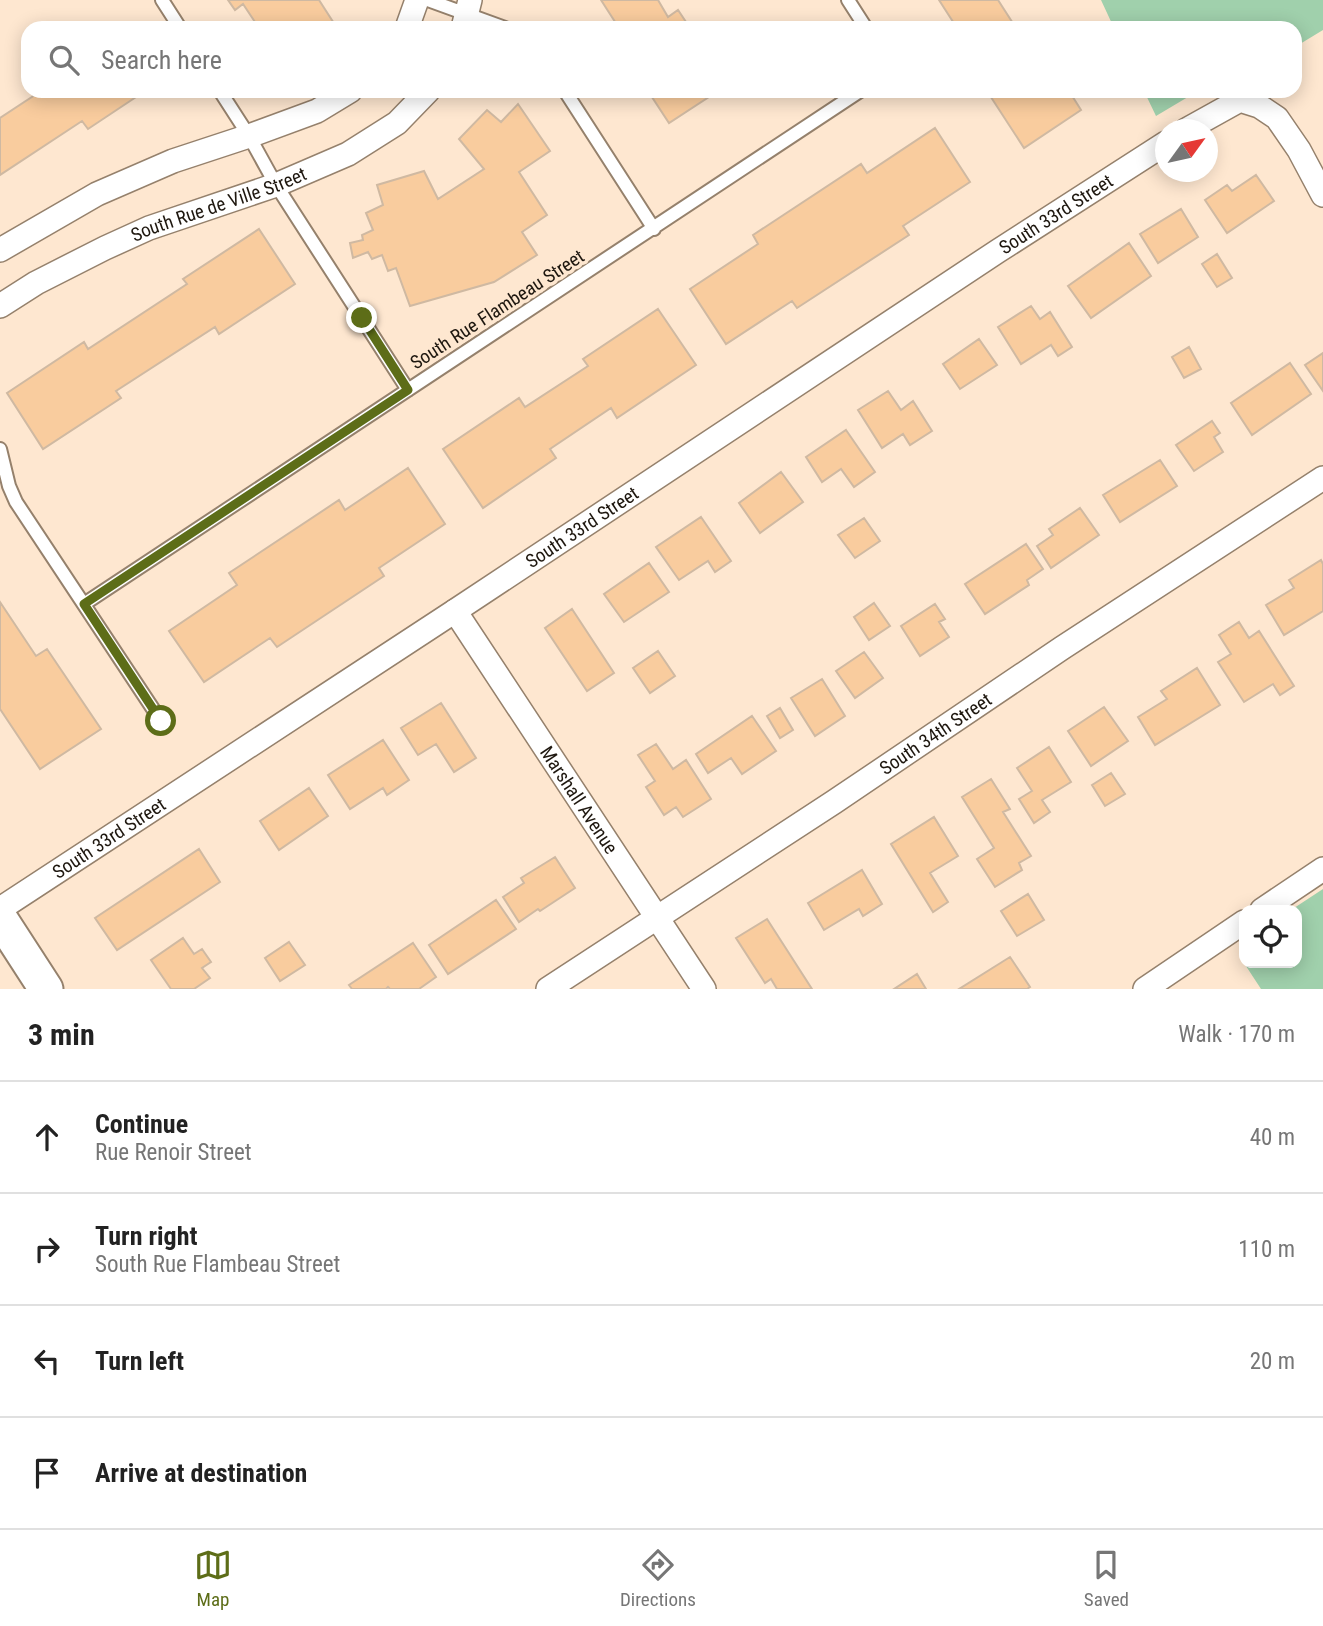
<!DOCTYPE html>
<meta charset="utf-8">
<style>
body{margin:0;font-family:"Roboto Condensed",sans-serif;background:#f6f6f6;color:#222}
.controls{position:absolute;right:21px;bottom:21px;display:grid;overflow:hidden;border-radius:14px;box-shadow:0 4px 18px #0003}
.controls button{width:63px;height:63px;display:grid;place-items:center;padding:0;border:0;border-bottom:2px solid #e0e0e0;background:#fff;color:#222;font:35px sans-serif}
.compass{position:absolute;left:1155px;top:119px;width:63px;height:63px;border-radius:50%;background:#fff;box-shadow:0 4px 18px #0003;rotate:57deg}
.stop{position:absolute;width:21px;height:21px;margin:-16px;border:5px solid #5d6d18;border-radius:50%;background:#fff}
.stop.end{background:#5d6d18;border-color:#fff;box-shadow:0 2px 7px #0008}
.list{margin:0;padding:0;list-style:none}
h2{display:flex;justify-content:space-between;align-items:center;height:91px;margin:0;padding:0 28px;font-size:30px}
h2 small{font-size:23px;font-weight:400;color:#767676}
.list li{display:grid;grid-template-columns:46px 1fr auto;gap:21px;align-items:center;box-sizing:border-box;height:112px;padding:0 28px;border-top:2px solid #e0e0e0}
.list b{display:block;font-size:26px;white-space:nowrap}
.list p{margin:0;font-size:23px;white-space:nowrap;color:#767676}
.list em{font-size:23px;font-style:normal;color:#767676}
.icon{flex:none;width:38px;height:38px;fill:none;stroke:currentColor;stroke-width:2;stroke-linecap:round;stroke-linejoin:round}
.map{position:relative;flex:none;width:1323px;height:989px;overflow:hidden}
.search{position:absolute;background:#fff;box-shadow:0 4px 18px #0003;left:21px;right:21px;top:21px;height:77px;display:flex;align-items:center;gap:18px;box-sizing:border-box;padding:0 24px;border-radius:21px;color:#767676;font-size:26px}
.sheet{height:539px;background:#fff}
nav{display:flex;justify-content:space-around;align-items:center;box-sizing:border-box;height:98px;border-top:2px solid #e0e0e0;background:#fff;font-size:19px;color:#767676}
nav a{display:grid;justify-items:center;gap:4px}
nav .on{color:#5d6d18}
.map>svg:first-child{display:block}
</style>
<div class="map">
<svg width="1323" height="989" viewBox="0 0 1323 989">
<rect width="100%" height="100%" fill="#fee7d0"/>
<!-- green -->
<path fill="#a0d0ac" d="M1101,0H1323V30L1295,47V28H1114Z
M1144,91H1198L1156,116Z
M1323,889V989H1261L1244,963H1297V910H1291Z"/>
<!-- building -->
<path fill="#f9cc9e" stroke="#cfb9a2" stroke-width="2" d="M228,0H319L337,28H259L243,4L235,10Z
M601,0H658L668,17L678,10L690,28H619Z
M939,0H998L1016,28H957Z
M41,91H145L88,129L82,121L0,175V118Z
M648,91H718L669,123Z
M987,91H1069L1081,110L1024,148Z
M518,104L550,151L519,172L547,215L522,232L537,255L494,282L410,306L396,268L388,271L382,255L372,259L368,252L353,258L350,243L363,240L362,235L373,230L366,213L383,205L377,185L424,171L438,199L484,169L459,139L487,110L501,122Z
M935,128L970,182L903,226L909,235L797,308L792,301L726,344L690,289L758,244L753,235L861,164L867,173Z
M1256,175L1274,201L1227,233L1205,200L1227,185L1232,191Z
M1181,209L1198,237L1158,263L1140,234Z
M259,229L295,284L219,334L215,327L116,391L121,398L43,449L7,393L84,342L88,349L187,284L183,279Z
M1129,243L1151,276L1091,318L1068,286Z
M1217,254L1232,278L1217,287L1202,264Z
M1031,306L1040,319L1050,312L1072,347L1058,356L1051,345L1021,364L998,327Z
M658,309L696,365L617,418L611,408L550,449L556,458L483,508L443,449L519,398L525,407L588,366L583,359Z
M979,339L997,365L960,389L943,364Z
M1189,347L1201,369L1184,378L1172,357Z
M1323,353V391L1305,365Z
M1290,363L1311,394L1252,435L1231,403Z
M888,391L901,410L913,401L932,431L910,445L903,434L882,448L858,410Z
M1212,421L1220,433L1214,437L1223,452L1194,471L1176,445Z
M846,430L875,472L854,487L841,469L822,482L806,457Z
M1160,460L1177,486L1120,522L1103,495Z
M408,468L445,524L379,568L384,576L277,647L270,638L204,682L169,631L237,585L229,573L339,500L345,510Z
M781,472L803,502L760,533L739,503Z
M1080,508L1099,535L1051,568L1037,546L1053,535L1049,529Z
M701,517L731,561L715,572L708,561L679,580L656,547Z
M864,518L880,541L855,558L838,535Z
M1026,544L1043,569L1027,580L1029,585L985,614L965,584Z
M1321,560L1323,564V611L1284,635L1266,605L1294,588L1289,580Z
M649,563L669,592L624,622L604,594Z
M0,602L36,656L47,649L101,729L40,769L0,709Z
M874,603L890,626L869,640L854,617Z
M935,604L945,619L939,622L949,637L920,656L901,626Z
M572,609L614,673L587,691L545,628Z
M1239,622L1249,638L1259,631L1294,686L1280,695L1273,684L1244,702L1218,662L1231,654L1219,635Z
M658,651L675,676L650,693L633,668Z
M864,652L883,678L855,698L836,671Z
M1197,668L1220,705L1155,745L1138,717L1167,699L1161,691Z
M822,679L845,716L815,736L791,698Z
M441,703L476,758L454,772L436,744L418,755L401,728Z
M1104,707L1128,741L1091,766L1068,731Z
M780,708L793,730L780,738L767,716Z
M752,716L776,751L742,774L731,758L708,773L696,754Z
M383,740L409,780L387,795L383,788L350,809L328,775Z
M656,744L673,769L686,760L711,799L683,817L676,807L664,815L646,787L655,781L638,755Z
M1049,747L1071,782L1042,800L1050,812L1034,823L1019,799L1032,791L1017,768Z
M1111,773L1125,794L1105,806L1092,785Z
M991,779L1010,809L1003,812L1031,856L1019,863L1022,870L995,887L977,859L994,848L962,797Z
M309,788L328,816L279,850L260,821Z
M934,817L958,856L930,873L948,902L933,912L891,844Z
M199,849L220,882L117,950L95,918Z
M555,857L575,888L540,911L538,909L519,922L503,897L524,883L521,878Z
M862,870L882,904L863,916L859,909L824,930L808,903Z
M1028,894L1044,920L1017,936L1001,911Z
M496,900L516,929L448,974L429,945Z
M767,919L812,989H777L771,979L765,983L736,938Z
M183,938L194,954L202,949L211,962L202,968L210,978L194,989H171L151,960Z
M289,942L305,965L280,981L265,958Z
M413,943L436,977L419,989H390L388,987L386,989H352L349,985Z
M1010,957L1030,987L1027,989H959Z
M917,974L926,989H894Z"/>
<g fill="none" stroke-linecap="round" stroke-linejoin="round">
<defs>
<path id="lane" d="M162,0L180,28
M428,0L505,28
M848,0L866,28
M220,91L249,136L276,185L408,390
M565,91L654,229
M0,449L9,486L16,502L161,721
M84,604L860,91"/>
<g id="street">
<path d="M407,28L417,0"/>
<path d="M463,28L470,0"/>
<path d="M1186,130L1240,100L1259,106L1277,118L1299,150L1323,195"/>
<path d="M0,250L97,194L173,161L249,136L317,111L350,91"/>
<path id="s1" d="M0,306L36,283L105,248L149,228L276,185L348,154L397,123L428,91"/>
<path id="s2" d="M455,611L704,989"/>
<path id="s3" d="M0,909L455,611L998,251L1166,143"/>
<path d="M1262,910L1323,869"/>
<path id="s4" d="M548,989L834,802L1062,648L1323,478"/>
<path d="M1145,989L1244,922"/>
</g>
<path id="secondary" d="M0,918L46,989"/>
</defs>
<!-- lane casing -->
<use href="#lane" stroke="#95816c" stroke-width="16"/>
<!-- street casing -->
<use href="#street" stroke="#95816c" stroke-width="26"/>
<!-- secondary casing -->
<use href="#secondary" stroke="#95816c" stroke-width="37"/>
<!-- lane -->
<use href="#lane" stroke="#fff" stroke-width="12"/>
<!-- street -->
<use href="#street" stroke="#fff" stroke-width="23"/>
<!-- secondary -->
<use href="#secondary" stroke="#fff" stroke-width="33"/>
</g>
<g fill="none" stroke-linecap="round" stroke-linejoin="round">
<!-- route -->
<path stroke="#5d6d18" stroke-width="9" d="M161,721L84,604L408,390L362,318"/>
</g>
<g text-anchor="middle" stroke-width="7" stroke-linejoin="round" paint-order="stroke">
<!-- street labels -->
<g font-size="19" fill="#1e170f" stroke="#fee7d0">
<text dy="7" stroke="none"><textPath href="#s1" startOffset="242">South Rue de Ville Street</textPath></text>
<text dy="7" stroke="none"><textPath href="#s3" startOffset="1264">South 33rd Street</textPath></text>
<text transform="translate(497 309) rotate(-33)" y="7">South Rue Flambeau Street</text>
<text dy="7" stroke="none"><textPath href="#s3" startOffset="696">South 33rd Street</textPath></text>
<text dy="7" stroke="none"><textPath href="#s4" startOffset="464">South 34th Street</textPath></text>
<text dy="7" stroke="none"><textPath href="#s2" startOffset="226">Marshall Avenue</textPath></text>
<text dy="7" stroke="none"><textPath href="#s3" startOffset="130">South 33rd Street</textPath></text>
</g>
</g>
</svg>
<div class="controls">
<button><svg class="icon" aria-label="locate" viewBox="0 0 24 24"><circle cx="12" cy="12" r="6"/><path d="M12 2v4M12 18v4M2 12h4M18 12h4"/></svg></button>
</div>
<svg class="compass" viewBox="-18 -18 36 36"><path d="M0-13l5 13h-10z" fill="#e53935"/><path d="M0 13l5-13h-10z" fill="#767676"/></svg>
<div class="stop" style="left:161px;top:721px"></div>
<div class="stop end" style="left:362px;top:318px"></div>
<div class="search"><svg class="icon" aria-label="search" viewBox="0 0 24 24"><circle cx="10" cy="10" r="6"/><path d="M15 15l6 6"/></svg>Search here</div>
</div>
<section class="sheet">
<h2>3 min<small>Walk · 170 m</small></h2>
<ul class="list">
<li><svg class="icon" aria-label="ahead" viewBox="0 0 24 24"><path d="M12 20V5M6 11l6-6 6 6"/></svg><div><b>Continue</b><p>Rue Renoir Street</p></div><em>40 m</em></li>
<li><svg class="icon" aria-label="right" viewBox="0 0 24 24"><path d="M7 20v-9h11M14 6l5 5-5 5"/></svg><div><b>Turn right</b><p>South Rue Flambeau Street</p></div><em>110 m</em></li>
<li><svg class="icon" aria-label="left" viewBox="0 0 24 24"><path d="M17 20v-9H6M10 6l-5 5 5 5"/></svg><div><b>Turn left</b></div><em>20 m</em></li>
<li><svg class="icon" aria-label="arrive" viewBox="0 0 24 24"><path d="M6 21V4h12l-3 4 3 4H6"/></svg><div><b>Arrive at destination</b></div></li>
</ul>
</section>
<nav>
<a class="on"><svg class="icon" aria-label="map" viewBox="0 0 24 24"><path d="M3 6l6-2 6 2 6-2v14l-6 2-6-2-6 2zM9 4v14M15 6v14"/></svg>Map</a>
<a><svg class="icon" aria-label="directions" viewBox="0 0 24 24"><path d="M12 3l9 9-9 9-9-9zM9 14v-3h6M13 9l2 2-2 2"/></svg>Directions</a>
<a><svg class="icon" aria-label="saved" viewBox="0 0 24 24"><path d="M7 4h10v16l-5-4-5 4z"/></svg>Saved</a>
</nav>
